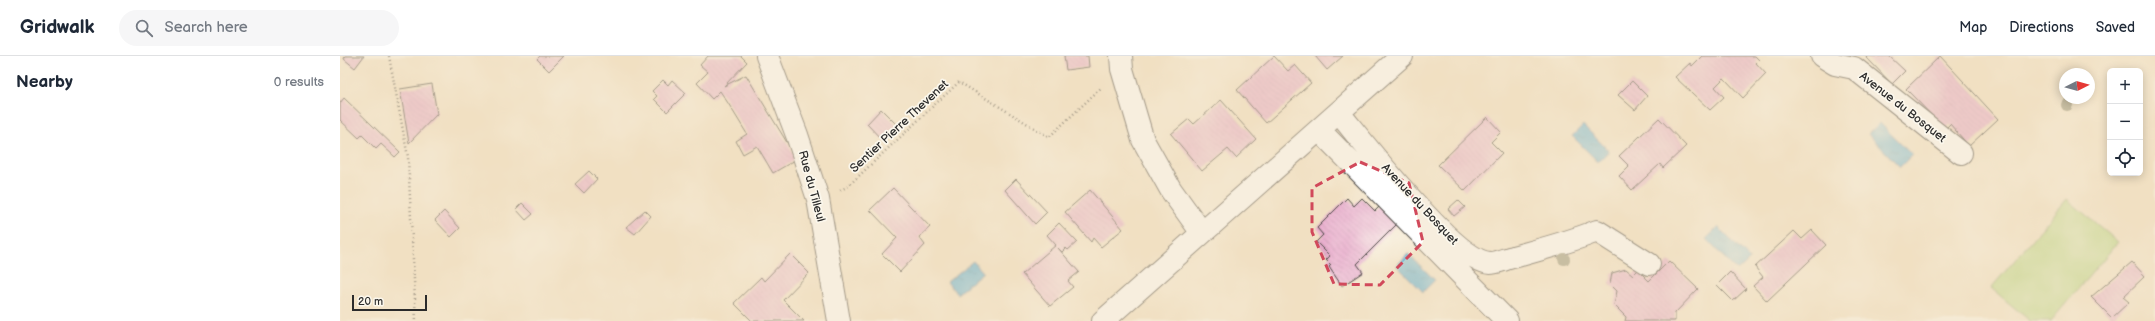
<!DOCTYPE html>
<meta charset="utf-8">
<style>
body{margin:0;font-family:"Balsamiq Sans",sans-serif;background:#f6f6f7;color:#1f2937}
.controls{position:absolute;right:12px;top:12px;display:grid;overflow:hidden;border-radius:6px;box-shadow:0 2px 10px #0003}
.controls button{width:36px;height:36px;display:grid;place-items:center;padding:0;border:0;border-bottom:1px solid #e0e1e3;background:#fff;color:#1f2937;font:20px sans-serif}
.compass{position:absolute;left:1719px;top:12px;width:36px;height:36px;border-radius:50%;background:#fff;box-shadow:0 2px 10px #0003;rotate:84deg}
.scale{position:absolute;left:12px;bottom:10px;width:75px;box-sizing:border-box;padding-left:4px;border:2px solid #2b2b2b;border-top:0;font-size:11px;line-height:14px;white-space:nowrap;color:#2b2b2b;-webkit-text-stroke:3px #fbf7ec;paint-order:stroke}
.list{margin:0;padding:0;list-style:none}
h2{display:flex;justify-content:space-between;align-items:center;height:52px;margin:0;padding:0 16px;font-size:17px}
h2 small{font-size:13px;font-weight:400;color:#747a83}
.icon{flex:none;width:22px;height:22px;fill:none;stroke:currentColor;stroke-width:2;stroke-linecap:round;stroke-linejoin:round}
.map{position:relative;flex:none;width:1815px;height:265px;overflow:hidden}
header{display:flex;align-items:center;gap:24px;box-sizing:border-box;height:56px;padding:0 20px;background:#fff;border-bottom:1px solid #e0e1e3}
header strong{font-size:19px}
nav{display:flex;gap:22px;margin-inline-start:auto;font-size:14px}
.search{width:280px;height:36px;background:#f6f6f7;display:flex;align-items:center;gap:10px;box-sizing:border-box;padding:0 14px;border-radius:22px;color:#747a83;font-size:15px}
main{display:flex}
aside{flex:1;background:#fff}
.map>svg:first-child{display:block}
</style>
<header>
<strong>Gridwalk</strong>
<div class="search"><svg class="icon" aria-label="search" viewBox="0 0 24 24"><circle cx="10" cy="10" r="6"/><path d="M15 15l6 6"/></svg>Search here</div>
<nav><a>Map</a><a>Directions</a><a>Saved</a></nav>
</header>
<main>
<aside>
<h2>Nearby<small>0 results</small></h2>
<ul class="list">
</ul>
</aside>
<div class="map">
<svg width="1815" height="265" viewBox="0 0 1815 265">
<defs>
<pattern id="water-ripples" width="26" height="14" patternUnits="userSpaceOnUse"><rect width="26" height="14" fill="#5aafd6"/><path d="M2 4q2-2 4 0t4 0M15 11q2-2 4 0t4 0" fill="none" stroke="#4b8fae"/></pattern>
<pattern id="building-back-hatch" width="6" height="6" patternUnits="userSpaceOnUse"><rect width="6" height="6" fill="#e9adce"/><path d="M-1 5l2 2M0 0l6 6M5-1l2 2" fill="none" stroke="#c895b1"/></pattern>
</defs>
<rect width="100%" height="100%" fill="#fbf7ec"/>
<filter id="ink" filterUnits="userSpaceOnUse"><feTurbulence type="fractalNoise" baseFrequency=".025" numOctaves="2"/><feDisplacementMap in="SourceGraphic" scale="8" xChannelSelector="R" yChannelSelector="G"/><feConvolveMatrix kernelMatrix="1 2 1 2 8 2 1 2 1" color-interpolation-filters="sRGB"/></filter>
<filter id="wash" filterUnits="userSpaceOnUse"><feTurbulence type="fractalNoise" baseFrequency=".012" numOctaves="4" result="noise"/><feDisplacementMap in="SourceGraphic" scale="16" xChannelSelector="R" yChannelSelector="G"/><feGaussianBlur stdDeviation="0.9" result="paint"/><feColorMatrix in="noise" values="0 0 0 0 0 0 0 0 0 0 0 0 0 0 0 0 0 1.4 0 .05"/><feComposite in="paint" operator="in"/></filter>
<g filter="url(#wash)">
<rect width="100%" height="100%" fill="#f1e0c2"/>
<!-- green -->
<path fill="#b2d47c" stroke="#6e8054" d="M1727,143L1778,186L1711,265H1690L1651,232Z"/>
<!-- water -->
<path fill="url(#water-ripples)" stroke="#426d80" d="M1540,67L1572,99L1560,111L1528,78Z
M1243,69L1269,95L1258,106L1232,80Z
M1378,171L1410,203L1397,215L1366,183Z
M1068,198L1095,224L1083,236L1057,210Z
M633,205L643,216L617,238L607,226Z"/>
<g id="blocks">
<!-- building -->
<path fill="url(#building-back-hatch)" d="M5,0H24L15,12L4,3Z
M200,0H224L209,15L197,3Z
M368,0H401L407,6L384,30L406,19L457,103L433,117L417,90L403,98L396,85L407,78L388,47L380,35L372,43L357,27L368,16L360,9Z
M724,0H748L749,11L726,14Z
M934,0L948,15L955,9L971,27L926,67L897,34Z
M975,0H1003L987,14Z
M1362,0H1415L1419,4L1416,7L1426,18L1403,42L1384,22L1375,31L1384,41L1370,54L1335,21L1350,7L1352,10Z
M1525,0H1549L1565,15L1552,28Z
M1600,0L1658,63L1629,90L1610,68L1605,73L1566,33Z
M323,24L328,29L332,24L346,37L327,56L314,43L317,40L312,35Z
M1292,25L1307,40L1295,54L1278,39Z
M92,28L97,58L69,87L60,33Z
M4,42L60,96L55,101L41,88L36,93L22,79L19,82L0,64V47Z
M881,44L916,83L896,102L888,93L862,115L831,78L849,63L854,68Z
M541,53L557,69L542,84L527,68Z
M1147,61L1161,76L1151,86L1162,97L1125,135L1098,109Z
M1319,62L1346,90L1323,112L1320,108L1292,134L1279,120L1289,110L1279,100Z
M249,115L257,123L244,137L235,128Z
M676,123L707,156L695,168L665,134Z
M553,132L590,171L579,181L585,189L560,216L542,198L557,182L530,154Z
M750,134L783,173L761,191L753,182L751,186L725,156Z
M1007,142L1014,150L1022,142L1035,155L1044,146L1061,164L1017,208L1023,216L1002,230L989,211L991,209L986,204L990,200L976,186L983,179L977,172Z
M1118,144L1125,151L1114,160L1108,153Z
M182,147L193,158L186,164L176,153Z
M305,154L311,160L295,178L286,171Z
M104,155L120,172L111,181L95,164Z
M719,167L737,186L728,194L726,192L722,196L718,192L739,216L728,225L733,231L710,250L682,218L716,189L707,179Z
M1472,174L1486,189L1427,245L1413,230L1423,221L1415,211L1454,175L1462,183Z
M450,198L469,217L443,244L464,265H412L394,247L421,221L424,225Z
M1329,205L1358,233L1335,257V265H1285L1286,261L1274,249L1277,235L1270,228L1272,217L1286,213L1293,219L1298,214L1309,225Z
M1792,206L1805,220L1783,241L1789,246L1772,262L1751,241Z
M1390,216L1406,233L1393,245L1377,229Z"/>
</g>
</g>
<g filter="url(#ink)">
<use href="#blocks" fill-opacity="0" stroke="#494642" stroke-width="1"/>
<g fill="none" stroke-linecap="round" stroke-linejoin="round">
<defs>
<path id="minor" d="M427,0L457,79L478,143L499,265
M781,0L782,13L803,84L831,134L862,177
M1482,0L1495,8L1514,12L1621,97
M999,57C1024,87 1114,205 1150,207C1157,207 1167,202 1173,201C1202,193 1230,186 1257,175L1309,208
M979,74L1167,265
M763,265L1062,0"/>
</defs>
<!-- minor casing -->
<use href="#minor" stroke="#494642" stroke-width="24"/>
<!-- path -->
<path stroke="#494642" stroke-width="2.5" stroke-dasharray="1 3" stroke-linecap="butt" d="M49,0L68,101L76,265
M500,134L507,131L619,26L709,81L762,31"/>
<!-- minor -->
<use href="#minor" stroke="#fff" stroke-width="22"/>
</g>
<!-- trees -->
<g fill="#97947a">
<circle cx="1727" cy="49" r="6"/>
<circle cx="1224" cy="203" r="6"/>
</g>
</g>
<!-- marked area -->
<path d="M0 0H1815V265H0ZM1020,106L1069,127L1083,186L1040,229L994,228L972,176V132Z" fill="#f1e0c2" fill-opacity=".55" fill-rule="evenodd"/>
<path fill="none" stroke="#d1495b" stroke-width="3" stroke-dasharray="8 5" stroke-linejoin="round" d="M1020,106L1069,127L1083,186L1040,229L994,228L972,176V132Z"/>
<g text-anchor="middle" stroke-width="3.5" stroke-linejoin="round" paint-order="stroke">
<!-- street labels -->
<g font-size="12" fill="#2b2b2b" stroke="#fbf7ec">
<text transform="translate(1563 51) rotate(38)" y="4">Avenue du Bosquet</text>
<text transform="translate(559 70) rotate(-43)" y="4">Sentier Pierre Thevenet</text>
<text transform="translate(472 130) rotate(75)" y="4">Rue du Tilleul</text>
<text transform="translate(1080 148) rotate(47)" y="4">Avenue du Bosquet</text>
</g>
</g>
</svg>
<div class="controls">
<button>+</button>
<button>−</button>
<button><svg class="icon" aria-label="locate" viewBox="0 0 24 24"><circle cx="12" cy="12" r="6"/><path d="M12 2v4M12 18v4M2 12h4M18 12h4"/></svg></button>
</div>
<svg class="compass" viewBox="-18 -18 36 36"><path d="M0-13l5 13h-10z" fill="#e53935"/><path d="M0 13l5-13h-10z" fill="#747a83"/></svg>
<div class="scale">20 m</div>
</div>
</main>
